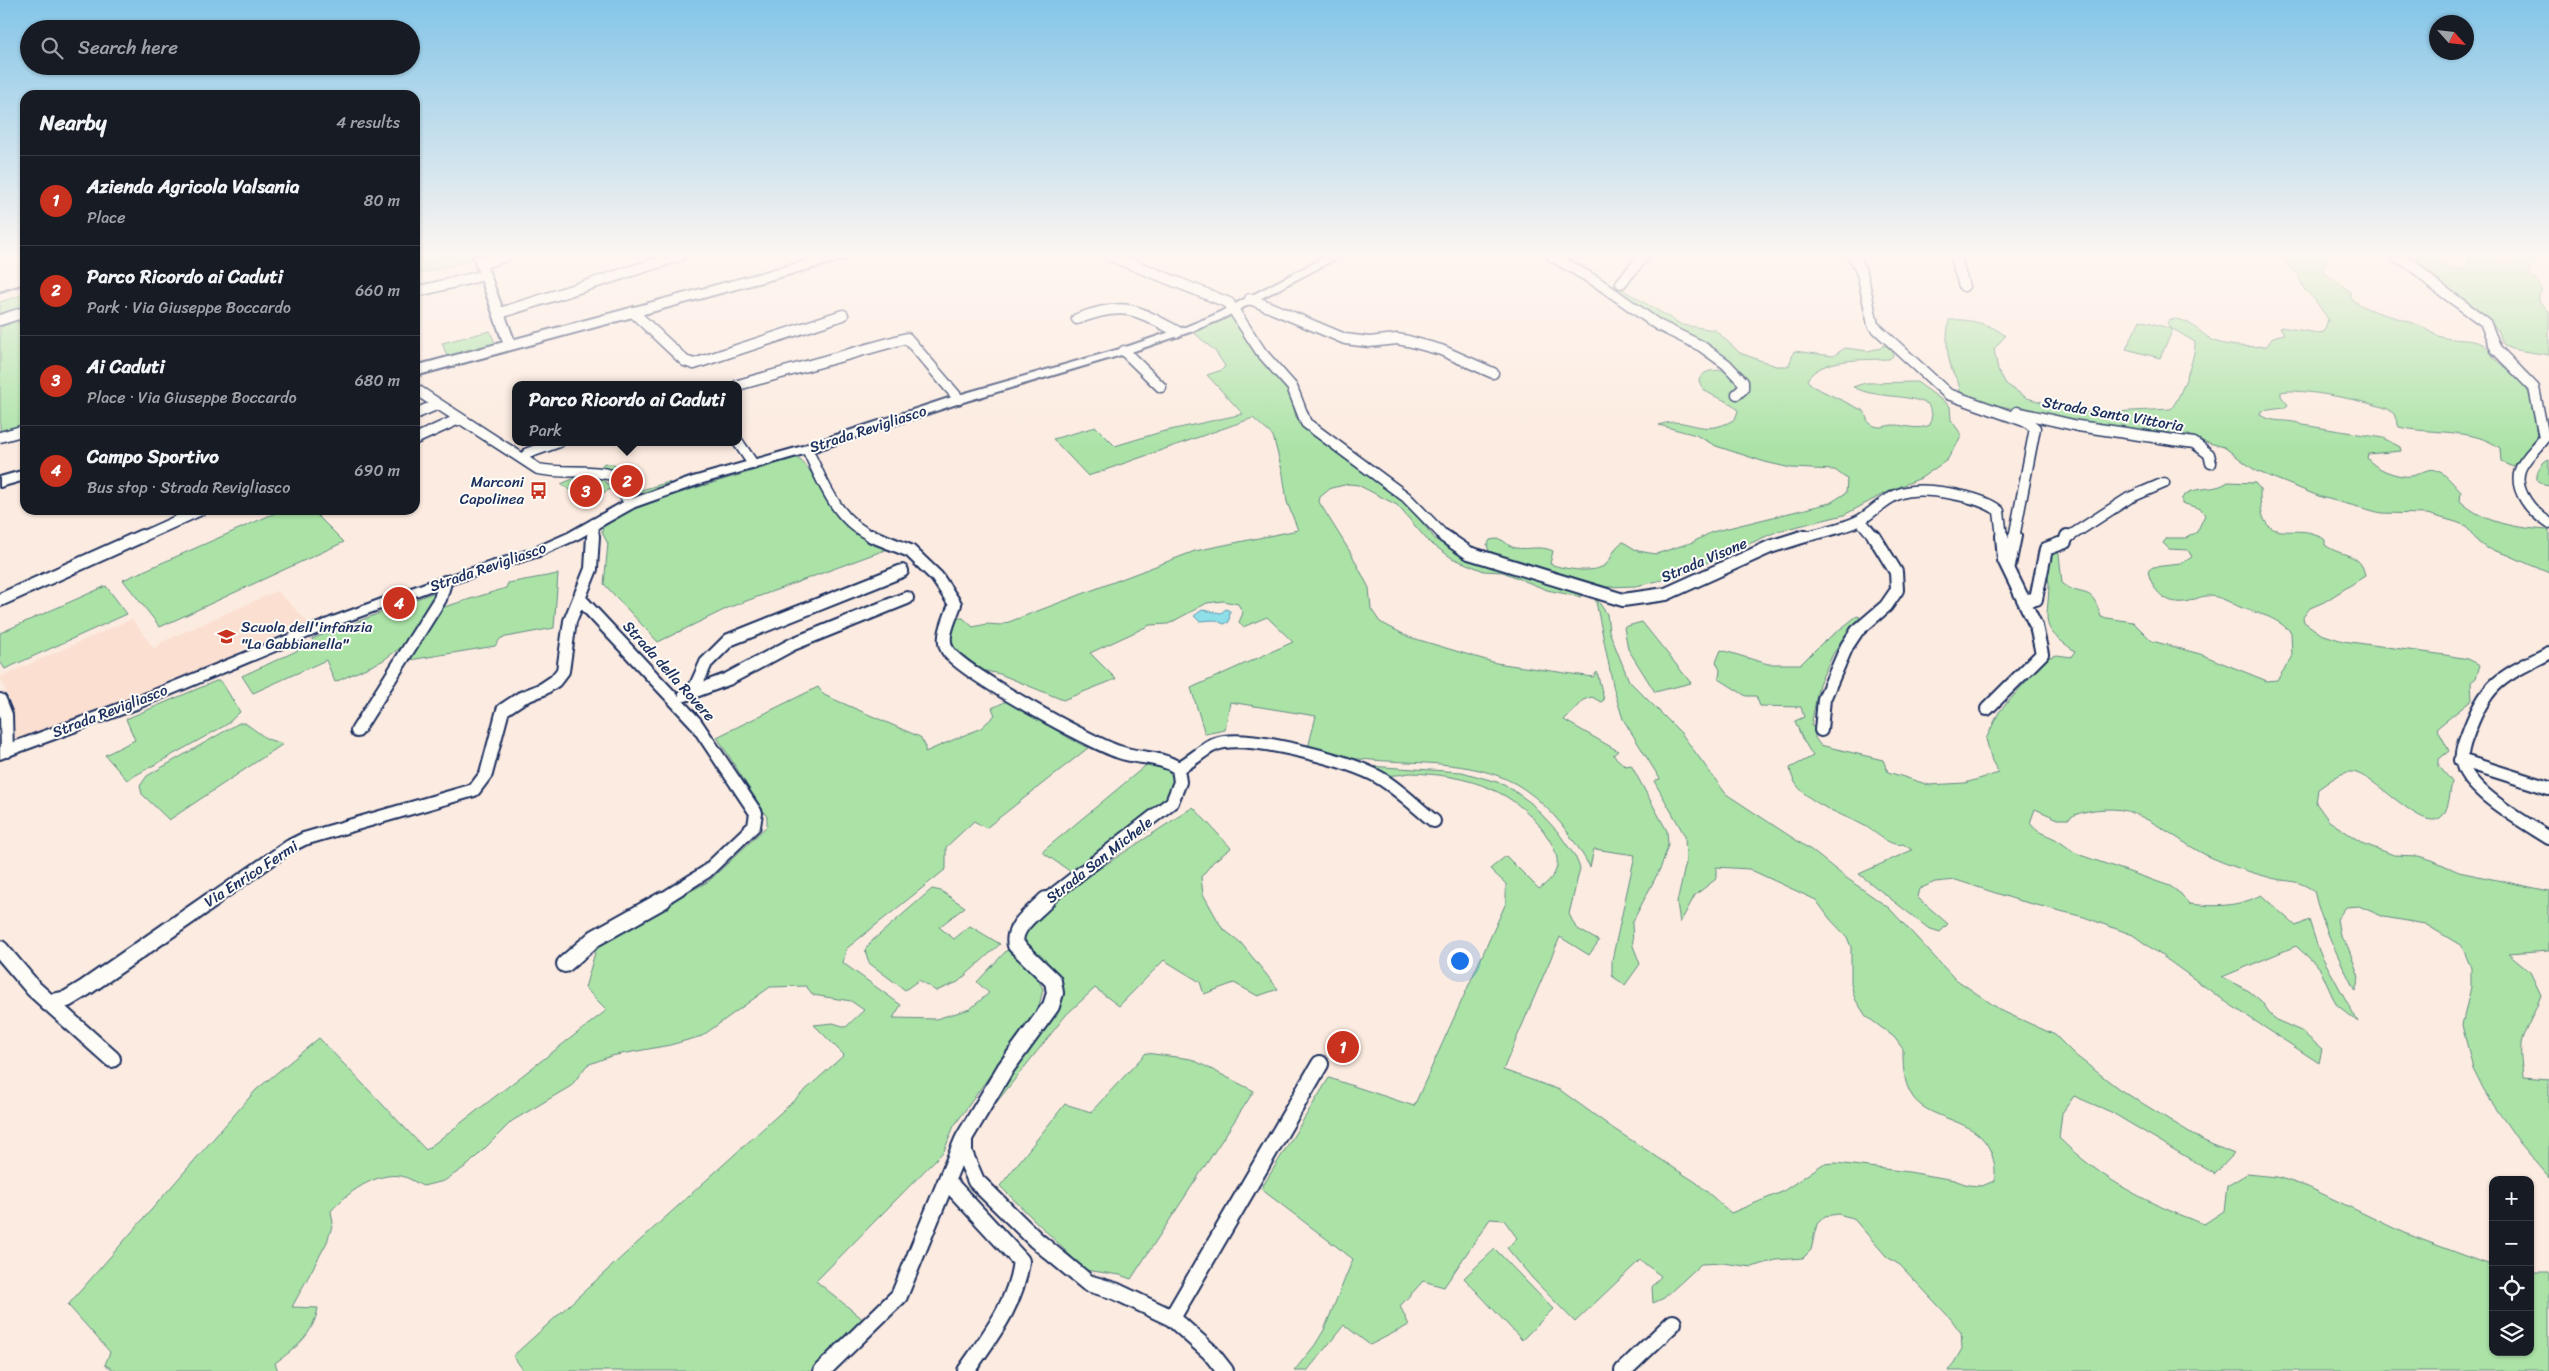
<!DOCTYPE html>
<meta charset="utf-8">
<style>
body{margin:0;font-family:Sriracha,sans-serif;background:#20242c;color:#f1f3f6}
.controls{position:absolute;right:15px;bottom:15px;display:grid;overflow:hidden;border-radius:10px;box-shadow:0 1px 4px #0004}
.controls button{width:45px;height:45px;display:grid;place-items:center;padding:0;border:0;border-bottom:1px solid #363941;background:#171b24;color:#f1f3f6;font:25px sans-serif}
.compass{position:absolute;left:2429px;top:15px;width:45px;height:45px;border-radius:50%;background:#171b24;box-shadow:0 1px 4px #0004;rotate:117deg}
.you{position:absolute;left:1459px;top:960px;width:18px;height:18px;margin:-12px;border:4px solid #fff;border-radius:50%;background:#1a73e8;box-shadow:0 0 0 8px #1a73e833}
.badge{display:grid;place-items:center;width:32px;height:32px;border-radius:50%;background:#c8321e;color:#fff;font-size:16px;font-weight:700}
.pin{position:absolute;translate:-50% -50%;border:2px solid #fff;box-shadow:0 1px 5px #0006}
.popup{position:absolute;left:512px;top:381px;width:230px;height:65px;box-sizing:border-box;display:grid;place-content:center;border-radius:10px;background:#171b24;filter:drop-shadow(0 1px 4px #0005);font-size:16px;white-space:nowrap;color:#9ea1a6}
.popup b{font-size:19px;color:#f1f3f6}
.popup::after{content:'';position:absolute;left:50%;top:100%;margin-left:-10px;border:10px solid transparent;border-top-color:#171b24}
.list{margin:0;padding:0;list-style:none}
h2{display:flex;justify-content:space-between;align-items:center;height:65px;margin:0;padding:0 20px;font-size:21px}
h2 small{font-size:16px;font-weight:400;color:#9ea1a6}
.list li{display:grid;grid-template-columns:32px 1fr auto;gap:15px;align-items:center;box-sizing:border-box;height:90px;padding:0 20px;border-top:1px solid #363941}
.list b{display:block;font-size:19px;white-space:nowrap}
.list p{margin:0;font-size:16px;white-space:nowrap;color:#9ea1a6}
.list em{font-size:16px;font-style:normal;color:#9ea1a6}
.icon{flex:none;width:28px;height:28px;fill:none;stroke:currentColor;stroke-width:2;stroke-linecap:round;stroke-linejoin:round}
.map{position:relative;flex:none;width:2549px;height:1371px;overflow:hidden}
.search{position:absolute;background:#171b24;box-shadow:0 1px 4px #0004;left:20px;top:20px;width:400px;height:55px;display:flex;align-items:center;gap:12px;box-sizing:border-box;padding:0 18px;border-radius:28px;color:#9ea1a6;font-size:19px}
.panel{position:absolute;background:#171b24;box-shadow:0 1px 4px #0004;left:20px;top:90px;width:400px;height:425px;border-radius:15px}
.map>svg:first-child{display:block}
</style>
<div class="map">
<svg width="2549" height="1371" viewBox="0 0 2549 1371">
<rect width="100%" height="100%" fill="#fcebe0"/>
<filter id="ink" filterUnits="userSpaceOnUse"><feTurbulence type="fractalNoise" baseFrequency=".02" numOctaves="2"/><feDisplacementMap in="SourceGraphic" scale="10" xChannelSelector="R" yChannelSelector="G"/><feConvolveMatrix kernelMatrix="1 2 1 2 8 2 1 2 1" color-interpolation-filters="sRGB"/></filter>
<g filter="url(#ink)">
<!-- built -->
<path fill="#fbdfd0" d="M277,591L309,623L293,630L284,629L274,634L276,637L256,646L254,644L240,650L237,655L150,694L17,745L11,703L0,677L132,619L154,649L162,642Z"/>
<!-- green -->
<path fill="#abe3a7" stroke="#638982" d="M415,256H468L469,261L415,275Z
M2278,256H2325L2328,260L2323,266V272L2351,292V299C2370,314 2397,316 2418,325C2427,328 2433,335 2441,337C2455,341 2469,338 2483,344C2489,347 2491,356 2497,361C2504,368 2514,373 2521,380C2533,394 2536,420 2537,438L2513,467L2501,461L2500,448C2471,427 2432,435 2399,427L2394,414L2388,409C2371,402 2298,387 2281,392V396L2288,405L2284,408L2261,411L2260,415C2273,424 2290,418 2303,425L2383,438L2400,447L2401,451L2368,454L2367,458C2375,469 2398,478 2412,476C2421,474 2429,466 2438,471C2447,475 2454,485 2461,492L2460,501C2485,524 2517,528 2549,530V573L2508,555L2486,548L2478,542L2466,526L2456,522L2427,514L2381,513L2321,497L2256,471L2224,447L2205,442L2189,435L2077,422L1972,400L1960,392C1959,378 1954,378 1951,367C1946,350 1946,337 1949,320C1964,318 1994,324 2005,336L1994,349L1998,370L2006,384L2027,398L2070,410L2093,413L2171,409C2180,399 2196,356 2195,342L2173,329L2160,358L2126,349L2140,320L2172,329L2167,323L2169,320C2189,315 2200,336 2217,342C2231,347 2252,347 2267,346L2273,337L2284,334L2280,327L2318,333L2324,332L2328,319L2315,300L2303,288L2298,274Z
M2409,256H2429L2448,269H2462L2468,264L2470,256C2476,256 2486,255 2491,256C2500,259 2503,268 2513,263L2515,256H2531L2535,261L2529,269V274L2538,282L2542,292L2539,294V301L2549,311V355L2511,349L2504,345L2497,329L2425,273L2418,262Z
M1615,285L1682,325L1715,330L1740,353L1776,366H1789L1794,351L1833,356L1845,348L1868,351L1881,348L1883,345L1892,348L1893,356L1889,359C1866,360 1820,357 1807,380L1814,387L1864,411C1867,416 1866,421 1871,424C1879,430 1886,425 1894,425C1906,425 1917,431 1930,425L1932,414L1928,404C1904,393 1876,399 1853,387L1865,383L1917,382L1950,406L1951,420L1961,434L1960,439L1947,460L1921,478L1889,491L1844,515L1778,531L1675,577L1636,586L1607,587L1495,554L1489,551L1487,545L1490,540C1506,536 1504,546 1516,548C1529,550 1540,545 1553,551L1550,564C1564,569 1599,576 1609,561C1614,553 1614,547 1623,542L1638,551L1656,554L1693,542L1712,532L1830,503L1846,493L1847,479L1835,470L1791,468L1765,462L1716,446L1696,435L1659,425C1688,414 1701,440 1735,419L1738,411C1729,396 1703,399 1699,380C1706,367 1716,372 1728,369L1611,287Z
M25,294V308L0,316V302Z
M1232,315L1290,390L1296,417L1305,427L1404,500L1436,540L1463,554L1579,591L1581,597L1547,590L1503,572L1484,571L1452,558L1429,542L1397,505L1358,485L1349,484L1331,488L1320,497L1319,502L1352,555L1369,588L1371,609L1380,622L1409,637L1496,663L1593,677L1597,672L1604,700L1601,702L1592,697L1583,700L1564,720L1618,751L1613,755L1625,766L1631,765L1667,831L1668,845L1661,867L1632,923L1633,946L1640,964L1625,985L1612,976V960L1635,855L1594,849L1590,867C1573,837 1552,808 1524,789C1482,760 1421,764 1372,760C1350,759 1329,755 1307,752L1316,716L1230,702L1225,730L1205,734L1191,688L1293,642L1267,617L1243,627L1239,622L1243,613L1238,604L1223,601L1207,603L1168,624L1150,625L1090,653L1116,679L1063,700L1000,674L981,670L959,654L950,641L956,618H963L973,627L987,624L1001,625L1195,551L1298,530L1287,502L1283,474L1273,436L1253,418L1088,476L1053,439L1096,427L1115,446L1161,432L1243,414L1207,375L1222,370L1225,366L1215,351L1192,331Z
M21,318L24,320L18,322L25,334V424L0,431V327L9,324L10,320Z
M490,331L495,343L447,356L442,343Z
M796,458C809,462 825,499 834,511C850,531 870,539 893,547L730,607L658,642L604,584L608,544L602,532L603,527L627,512L649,502Z
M2549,459V486L2544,485L2537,480C2536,472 2541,462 2549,459Z
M604,463L627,468L638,491L669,482L672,487L634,500L614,471L599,469Z
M599,477L613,488L585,501L561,484L575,478Z
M2228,482L2255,483L2260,489C2259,557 2297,516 2325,540V545C2342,558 2361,551 2365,576L2324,602L2310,608L2303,617L2304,622L2321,634L2343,641L2445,655L2468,659L2480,665L2476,678L2471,682L2472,700L2437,728L2449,751L2439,759V766L2452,782C2450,791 2449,808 2443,815C2426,838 2377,775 2352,772C2340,771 2328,783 2318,789L2316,803L2329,821L2364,844L2394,855L2418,856L2432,860L2459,872L2549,891V951L2508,954L2530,972L2541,995C2536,1011 2527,1025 2522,1040C2519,1052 2522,1065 2523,1077L2549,1079V1177L2520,1143L2486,1094L2473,1068L2462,1025L2471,987V968L2462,946L2425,924L2384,917L2359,906L2346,907L2337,919L2340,936L2348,947L2359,977L2355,991C2339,958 2322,926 2314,891C2296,878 2288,883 2268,877C2249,872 2228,865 2210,857C2182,844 2158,821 2127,811C2112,807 2080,809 2068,819H2058L2035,809L2030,823C2038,835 2049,834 2060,842C2067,847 2072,851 2080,855L2170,886L2181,894L2189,904C2214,907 2238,907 2261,895L2296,926L2309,920L2319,951L2358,1022L2336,1004L2319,967L2296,946L2222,977L2249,991L2261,1001L2274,1019L2301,1031L2322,1049L2319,1063L2229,1004L2133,935L2084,917L2017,900L1956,880L1935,882L1919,889L1917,897L1948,924L1940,932L1928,928L1859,874L1912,850L1903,844C1890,848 1874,830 1863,825C1838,812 1794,800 1790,768L1813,756L1802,738L1795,721L1804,717L1801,707L1760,706L1756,696H1746L1719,679L1720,670L1716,662L1721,650L1768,664H1801L1821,644L1857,616L1860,617L1833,654L1819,684L1811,726L1815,727V738L1820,745L1883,760L1888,772L1929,785L1965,783L1999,773L1992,761L1986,739L1999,712L2047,658L2057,655L2071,657L2075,651C2038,626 2048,624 2049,585C2049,577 2045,567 2044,558L2050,550L2059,554L2062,583C2083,600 2091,582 2101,617L2133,622L2152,641L2200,654L2267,681L2277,680L2292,658L2291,632C2273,615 2261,615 2240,607C2231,603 2221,597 2211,596C2203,595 2196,599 2189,601C2167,607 2152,591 2148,571L2153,567L2181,564L2192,557L2188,550L2169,549L2163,543L2167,538H2186L2197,532L2205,515L2201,509L2182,503V498C2194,484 2212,493 2228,482Z
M282,510H312L344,542L160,627L123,580Z
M558,574L554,628L501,638L495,646L410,660L441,608L506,588L508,583Z
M106,586L127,614L5,669L0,661V633Z
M435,592L437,594L407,643L382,661L335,682L326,660L253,693L242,676L314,643L312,639Z
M1595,597L1607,614L1609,631L1629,681L1681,733L1726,794L1811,850L1845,877L1889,908L1954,978L2002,1011L2055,1035L2075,1055L2119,1089L2204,1141L2234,1154L2215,1174L2111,1112L2074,1096L2062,1113L2059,1138C2100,1179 2150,1205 2204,1224L2224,1211L2227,1186L2247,1174L2277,1177L2308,1187L2404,1233L2493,1266V1352H2530V1272H2549V1371H1949L1962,1349L1961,1333L1951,1319L1900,1265L1887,1257L1853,1218L1838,1214L1825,1216L1817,1224L1811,1250L1803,1258L1776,1260L1752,1267L1723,1263L1701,1264L1664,1298L1653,1303L1652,1287L1661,1276L1640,1260L1575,1322L1533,1279L1507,1248L1517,1238L1504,1220L1490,1219L1444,1287L1423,1281L1400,1306L1409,1325L1370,1345L1344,1325L1307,1371H1294L1315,1345L1324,1330L1353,1259L1261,1189L1329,1078L1414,1106L1506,903V884L1490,869L1506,856L1539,889C1558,875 1563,863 1550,841C1520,790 1468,775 1411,773C1406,773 1401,775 1396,775C1381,777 1366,770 1352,765L1462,772L1504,784L1517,793L1531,803L1557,831L1575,856L1580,868L1569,914L1576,928L1599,941L1589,955L1560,937L1503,1070L1560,1090L1614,1129L1697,1183L1731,1213L1782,1192L1823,1164L1836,1163L1909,1172L1954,1180L1968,1185L1982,1186L1994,1181C1996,1170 1995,1165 1992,1155C1979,1115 1927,1123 1911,1094C1903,1080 1903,1065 1903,1049L1894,1037L1866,1016L1855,999L1851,984V947L1847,937L1830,919L1816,900L1749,869L1716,867V879L1695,895L1680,923L1677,902L1686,862L1685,836L1654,781L1660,779L1623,719L1614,690Z
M1642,622L1691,683L1655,692L1628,649L1624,627Z
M216,681H221L240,712L226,725L127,780L105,755L135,740L126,719Z
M818,687L824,695L920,737L925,745V752L981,728L995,715L992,708L1011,699L1067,737L1088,748L986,828L974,821L946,847V869L846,949L843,963L901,1005L893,1018L936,1019L970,1009L989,993L977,982L1007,950L1036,976L1043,989L1039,1006L954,1126L944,1151L816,1281L864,1320L810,1371H524L513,1356L844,1055L814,1025L833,1023L846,1027L864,1010L851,1001L813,995L806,986L770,987L702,1036L670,1045L611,1056L587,1065L571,1086L512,1121L468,1165L444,1181L423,1186C416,1183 408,1177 401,1176C375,1172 347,1193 331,1211L333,1223L327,1242L292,1307L318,1308C313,1335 296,1348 275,1363L278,1371H117L105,1365L110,1352L68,1305L256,1090L319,1038L426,1150L607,1010L585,988L598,942L709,881L767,826V817L717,737Z
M239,723H245L267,739L283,744L169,820L142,794L140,786L147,776Z
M1150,762C1163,763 1170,770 1174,781L1168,798L1074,874L1042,852Z
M1193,807L1231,848L1213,862L1201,877L1203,894L1222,928L1241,943L1278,989L1258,996L1234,983L1204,994L1200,982L1164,960L1119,1006L1095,988L1066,1015L976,1128L1060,1000L1027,948L1024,941L1025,928L1055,898Z
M932,889L941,891L965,907L939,927L954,939L970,926L1000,944L958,982L936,991L919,980L905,990L869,963L865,950L872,941Z
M1146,1053L1191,1059L1254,1091L1131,1279L1120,1275L1085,1270L1000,1186L1065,1104L1091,1112Z
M1495,1249L1553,1309L1522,1340L1464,1278Z"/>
<!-- water -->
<path fill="#8edfe8" stroke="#6099b1" d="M1226,609L1230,611L1229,622L1224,624L1215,620L1199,621L1194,616L1202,610L1221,613Z"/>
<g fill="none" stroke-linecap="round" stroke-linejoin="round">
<defs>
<path id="minor-far2" d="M1111,256L1229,303L1261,352L1292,387L1306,423L1406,497L1446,538
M1552,256L1597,282L1658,325L1701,346L1726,364L1743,382V389L1737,394
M1852,256L1857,261L1863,277L1873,325L1948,394L2027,422L2035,428L2014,538
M1955,256L1964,286
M2395,256L2413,265L2433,284L2485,322L2496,349L2534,388L2544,438C2537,448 2524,458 2520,470C2513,491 2533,513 2549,523
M481,264L506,256
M1621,283L1644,256
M415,292L485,275
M1250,299L1345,339L1369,342L1397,339L1408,341L1441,350L1493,373
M633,312L685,361L694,364L843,315
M500,313L679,256
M1077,319C1125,301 1135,309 1178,332
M0,320L25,312
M1124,351L1161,387
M738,385L907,338L959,399
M415,389L538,469C563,474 588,469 612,475L630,504
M2017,412L2078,426L2194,443L2209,454L2211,463
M415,414L436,405
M0,437L25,430
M415,439L459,419
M738,442L753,464
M807,449C824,484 837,523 876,538
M528,453L559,442
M1860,520L1875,538
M139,538L201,510
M593,538L594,524
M1801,538C1818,533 1846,528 1860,520C1874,512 1884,499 1899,494C1921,485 1981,496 1999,511L2002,538
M2067,538L2129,498L2164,483"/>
<path id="minor-far1" d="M872,536L910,551L937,577L955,604C951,618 939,638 948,651C963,673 1091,743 1119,752C1139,759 1160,756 1178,768L1180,782L1172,802L1045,901
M1444,536L1469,553L1623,600L1666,594L1770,547L1805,536
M2009,566L2015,536
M580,599L695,722L756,813L754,826L706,872L660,901
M0,600L142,536
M2024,600L2036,599L2046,549L2065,542L2067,536
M2549,653C2500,678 2486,682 2467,736C2463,746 2459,758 2464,769C2477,796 2524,822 2549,838
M693,692L706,663L729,640L902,571
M685,695L728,679L793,644L907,598
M0,700L6,715L7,751
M1987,709L2042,654L2036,626L2004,560L2002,536
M1821,730L1824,699L1847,646L1857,631L1886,606L1897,590L1896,572L1874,536
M357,731L440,599L445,582
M2460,760L2549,788
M1178,768C1194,761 1207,744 1224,742C1258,737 1351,761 1380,778C1400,790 1416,807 1434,821
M211,901L290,846L304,839L474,790L486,774L503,710L521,698L543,689L555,681L563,671L570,621L591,569L593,536"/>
<path id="minor" d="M1046,900C1035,912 1011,927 1016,945L1053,981L1055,993L1051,1006L1005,1069L964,1138V1153L976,1181L1036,1240L1088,1283L1115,1291L1172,1318L1210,1352L1225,1371
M0,949L34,989L112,1059
M565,964L595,938L663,900
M48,1003L67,999L85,988L212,900
M947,1181L1021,1261C1016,1304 990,1336 966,1371
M1172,1318L1320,1064
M822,1371L899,1296L963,1140
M1623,1371L1673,1323"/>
<path id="tertiary" d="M473,256H483L516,345L514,347H506L504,345Z
M1327,256H1341L1220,320L1193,331L1128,353L963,402L811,452L703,483L635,507L578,539L542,555L435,589L340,624L139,708L0,759V747L129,700L330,618L425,583L532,549L568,533L625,501L693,477L803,446L955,396L1120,349L1185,327L1212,316Z"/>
<path id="primary" d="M824,256H848L846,259L415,376V366Z
M25,470V480L0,487V477Z"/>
</defs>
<!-- minor-far2 casing -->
<use href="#minor-far2" stroke="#1b2f5e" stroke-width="13"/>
<!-- minor-far1 casing -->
<use href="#minor-far1" stroke="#1b2f5e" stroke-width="16"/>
<!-- minor casing -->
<use href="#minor" stroke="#1b2f5e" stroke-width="20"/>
<!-- tertiary casing -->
<use href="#tertiary" stroke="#1b2f5e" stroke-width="4"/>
<!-- primary casing -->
<use href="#primary" stroke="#1b2f5e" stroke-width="4"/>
<!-- minor-far2 -->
<use href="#minor-far2" stroke="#fdfcf7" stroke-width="10"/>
<!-- minor-far1 -->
<use href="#minor-far1" stroke="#fdfcf7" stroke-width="12"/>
<!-- minor -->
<use href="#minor" stroke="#fdfcf7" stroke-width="16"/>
<!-- tertiary -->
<use href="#tertiary" fill="#fdfcf7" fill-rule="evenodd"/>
<!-- primary -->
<use href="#primary" fill="#fdfcf7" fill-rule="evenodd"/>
<!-- rail -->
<path stroke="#1b2f5e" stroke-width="2.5" d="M0,292L25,284"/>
</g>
</g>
<!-- sky -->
<linearGradient id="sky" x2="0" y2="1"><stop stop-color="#84c5e8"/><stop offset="0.57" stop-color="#fef6f1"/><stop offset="1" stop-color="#fef6f1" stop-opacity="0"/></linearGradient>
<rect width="2549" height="448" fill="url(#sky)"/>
<!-- icons -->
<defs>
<symbol id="bus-bare" viewBox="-9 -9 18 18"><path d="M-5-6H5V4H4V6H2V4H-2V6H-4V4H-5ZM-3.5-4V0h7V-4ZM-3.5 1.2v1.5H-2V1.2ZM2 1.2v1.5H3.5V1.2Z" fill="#c8321e" stroke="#fdfcf7" stroke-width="2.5" paint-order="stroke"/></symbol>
<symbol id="school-bare" viewBox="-9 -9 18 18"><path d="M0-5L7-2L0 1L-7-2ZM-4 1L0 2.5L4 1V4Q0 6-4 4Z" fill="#c8321e" stroke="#fdfcf7" stroke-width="2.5" paint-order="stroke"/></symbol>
</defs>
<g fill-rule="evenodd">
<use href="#bus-bare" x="526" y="478" width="25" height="25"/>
<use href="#school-bare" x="214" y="624" width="25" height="25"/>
</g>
<g text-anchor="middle" stroke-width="4" stroke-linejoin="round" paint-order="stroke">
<!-- street labels -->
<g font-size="15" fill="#1b2f5e" stroke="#fdfcf7">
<text transform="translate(2113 414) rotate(10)" y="5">Strada Santa Vittoria</text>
<text transform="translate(868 429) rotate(-18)" y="5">Strada Revigliasco</text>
<text transform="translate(1704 560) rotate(-23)" y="5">Strada Visone</text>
<text transform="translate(488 567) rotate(-19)" y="5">Strada Revigliasco</text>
<text transform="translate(669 671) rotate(48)" y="5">Strada della Rovere</text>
<text transform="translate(110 711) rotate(-21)" y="5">Strada Revigliasco</text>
<text transform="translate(1099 860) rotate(-38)" y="5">Strada San Michele</text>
<text transform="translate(251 874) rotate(-33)" y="5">Via Enrico Fermi</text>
</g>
<!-- poi labels -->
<g font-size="15" fill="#1b2f5e" stroke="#fdfcf7" text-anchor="end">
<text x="524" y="487">Marconi<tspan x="524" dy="17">Capolinea</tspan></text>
<text x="241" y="632" text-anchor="start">Scuola dell'infanzia<tspan x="241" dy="17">"La Gabbianella"</tspan></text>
</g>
</g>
</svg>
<div class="controls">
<button>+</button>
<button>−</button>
<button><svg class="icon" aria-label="locate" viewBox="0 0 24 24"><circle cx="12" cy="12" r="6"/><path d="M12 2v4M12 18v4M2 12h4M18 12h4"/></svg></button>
<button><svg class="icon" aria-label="layers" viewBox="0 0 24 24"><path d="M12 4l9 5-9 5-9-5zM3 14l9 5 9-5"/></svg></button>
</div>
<svg class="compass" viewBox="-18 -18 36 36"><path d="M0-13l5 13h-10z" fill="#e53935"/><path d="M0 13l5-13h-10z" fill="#9ea1a6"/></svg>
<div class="you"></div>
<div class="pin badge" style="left:1343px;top:1047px">1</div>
<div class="pin badge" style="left:627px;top:481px">2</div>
<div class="popup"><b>Parco Ricordo ai Caduti</b>Park</div>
<div class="pin badge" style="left:586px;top:491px">3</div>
<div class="pin badge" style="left:399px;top:603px">4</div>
<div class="search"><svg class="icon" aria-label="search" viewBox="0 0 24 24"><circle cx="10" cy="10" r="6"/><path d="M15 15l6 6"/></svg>Search here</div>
<section class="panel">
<h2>Nearby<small>4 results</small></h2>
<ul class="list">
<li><span class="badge">1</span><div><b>Azienda Agricola Valsania</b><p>Place</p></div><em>80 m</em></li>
<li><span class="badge">2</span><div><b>Parco Ricordo ai Caduti</b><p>Park · Via Giuseppe Boccardo</p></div><em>660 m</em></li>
<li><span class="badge">3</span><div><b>Ai Caduti</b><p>Place · Via Giuseppe Boccardo</p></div><em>680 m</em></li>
<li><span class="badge">4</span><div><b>Campo Sportivo</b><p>Bus stop · Strada Revigliasco</p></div><em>690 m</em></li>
</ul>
</section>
</div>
